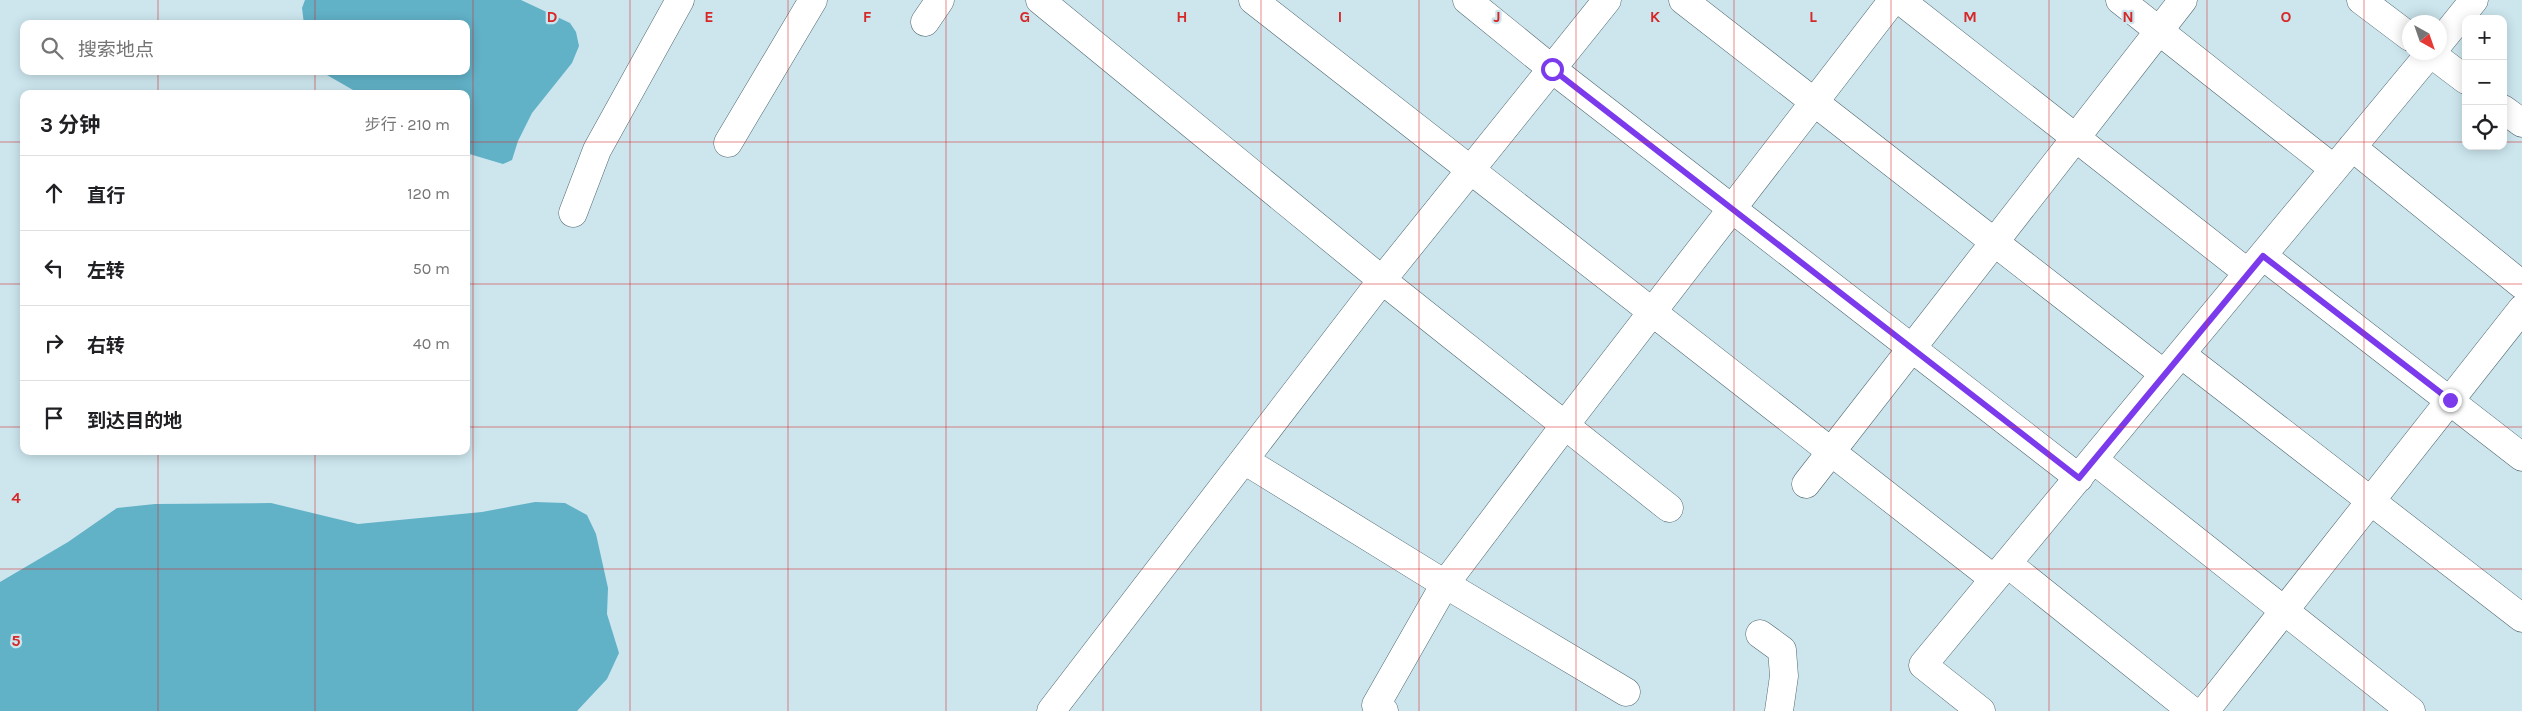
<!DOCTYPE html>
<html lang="zh">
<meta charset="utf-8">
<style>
body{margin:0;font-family:Karla,"Noto Sans SC",sans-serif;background:#f2f2f2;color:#202124}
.controls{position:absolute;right:15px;top:15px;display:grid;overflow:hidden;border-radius:10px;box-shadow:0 2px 12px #0003}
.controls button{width:45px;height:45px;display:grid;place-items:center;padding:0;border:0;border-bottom:1px solid #e0e0e0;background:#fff;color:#202124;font:25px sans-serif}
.compass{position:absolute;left:2402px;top:15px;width:45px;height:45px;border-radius:50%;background:#fff;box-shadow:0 2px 12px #0003;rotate:140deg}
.stop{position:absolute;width:15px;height:15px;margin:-11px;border:4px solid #7c3aed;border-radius:50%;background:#fff}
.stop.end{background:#7c3aed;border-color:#fff;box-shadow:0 1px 5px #0008}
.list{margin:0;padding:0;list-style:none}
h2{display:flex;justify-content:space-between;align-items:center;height:65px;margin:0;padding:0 20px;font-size:21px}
h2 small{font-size:16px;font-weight:400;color:#757577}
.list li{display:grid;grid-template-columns:32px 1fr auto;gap:15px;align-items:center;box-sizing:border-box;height:75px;padding:0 20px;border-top:1px solid #e0e0e0}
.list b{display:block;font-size:19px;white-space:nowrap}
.list em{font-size:16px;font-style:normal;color:#757577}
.icon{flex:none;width:28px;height:28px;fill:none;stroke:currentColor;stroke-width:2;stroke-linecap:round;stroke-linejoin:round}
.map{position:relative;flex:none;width:2522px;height:711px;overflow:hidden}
.search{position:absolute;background:#fff;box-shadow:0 2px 12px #0003;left:20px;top:20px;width:450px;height:55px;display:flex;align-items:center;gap:12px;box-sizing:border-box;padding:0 18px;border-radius:10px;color:#757577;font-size:19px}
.panel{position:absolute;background:#fff;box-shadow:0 2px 12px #0003;left:20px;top:90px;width:450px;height:365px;border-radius:10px}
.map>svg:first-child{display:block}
</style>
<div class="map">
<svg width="2522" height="711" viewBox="0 0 2522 711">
<rect width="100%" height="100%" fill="#cde6ee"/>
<!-- water -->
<path fill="#61b1c7" d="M305,0H521L570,23L576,32L579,46L572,63L532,113L518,141L512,160L503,164L466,153V94H360L320,71H466V24H304L302,8Z
M535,502L565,503L587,515L596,534L608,588L607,614L619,653L607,679L577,711H0V582L68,542L117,508L155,504L271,503L358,524L482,512Z"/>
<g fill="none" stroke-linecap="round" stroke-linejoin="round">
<defs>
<path id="minor" d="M1040,0L1382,280L1669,508
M1253,0L1994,579
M1467,0L1552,69L2079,478
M1683,0L2164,374
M1900,0L2248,273
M2120,0L2334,169
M2361,0L2410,37
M925,22L940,0
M2440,42L2474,0
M2429,52L2466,80
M2503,109L2522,123
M728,143L813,0
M2352,147L2522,285
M573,213L597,150L680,0
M2263,256L2522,457
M2181,354L2522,618
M1244,460L1445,584L1626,692
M2094,460L2411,711
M1806,484L2183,0
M2008,564L2192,711
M1760,634L1782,650L1784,676L1779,711
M1051,711L1382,280L1607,0
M1384,711L1376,705L1445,584L1565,425L1893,0
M1981,711L1923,665L2431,52
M2205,711L2522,309"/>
</defs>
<!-- minor casing -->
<use href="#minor" stroke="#50676e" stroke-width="29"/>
<!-- minor -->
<use href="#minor" stroke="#fff" stroke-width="28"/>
</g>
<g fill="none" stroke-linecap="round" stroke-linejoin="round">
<!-- route -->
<path stroke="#7c3aed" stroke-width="6" d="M1552,69L2079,478L2263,256L2450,400"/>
</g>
<!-- grid -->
<path fill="none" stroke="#d62828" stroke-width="1" stroke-opacity="0.55" d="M158,0V24M315,0V24M473,0V711M630,0V711M788,0V711M946,0V711M1103,0V711M1261,0V711M1419,0V711M1576,0V711M1734,0V711M1891,0V711M2049,0V711M2207,0V711M2364,0V711M158,71V94M315,71V94M0,142H24M466,142H2466M2503,142H2522M0,284H24M466,284H2522M0,427H24M466,427H2522M158,451V711M315,451V711M0,569H2522"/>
<g font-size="16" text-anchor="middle" font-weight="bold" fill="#d62828" stroke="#cde6ee" stroke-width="4.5" stroke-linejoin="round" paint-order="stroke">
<text x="552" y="22">D</text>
<text x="709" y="22">E</text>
<text x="867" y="22">F</text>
<text x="1025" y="22">G</text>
<text x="1182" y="22">H</text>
<text x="1340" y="22">I</text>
<text x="1497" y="22">J</text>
<text x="1655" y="22">K</text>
<text x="1813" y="22">L</text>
<text x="1970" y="22">M</text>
<text x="2128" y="22">N</text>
<text x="2286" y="22">O</text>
<text x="16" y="503">4</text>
<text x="16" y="646">5</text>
</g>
</svg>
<div class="controls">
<button>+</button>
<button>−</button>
<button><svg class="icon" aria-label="locate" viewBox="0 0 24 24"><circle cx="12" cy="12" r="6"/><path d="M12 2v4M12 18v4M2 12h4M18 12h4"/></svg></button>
</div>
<svg class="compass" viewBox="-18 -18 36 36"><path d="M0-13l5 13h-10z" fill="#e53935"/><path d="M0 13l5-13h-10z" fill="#757577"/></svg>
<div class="stop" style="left:1552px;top:69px"></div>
<div class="stop end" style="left:2450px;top:400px"></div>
<div class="search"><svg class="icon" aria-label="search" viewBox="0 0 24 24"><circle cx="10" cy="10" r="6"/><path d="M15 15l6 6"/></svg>搜索地点</div>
<section class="panel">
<h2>3 分钟<small>步行 · 210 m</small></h2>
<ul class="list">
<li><svg class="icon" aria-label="ahead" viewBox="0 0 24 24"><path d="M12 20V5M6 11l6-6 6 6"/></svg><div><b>直行</b></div><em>120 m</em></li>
<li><svg class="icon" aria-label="left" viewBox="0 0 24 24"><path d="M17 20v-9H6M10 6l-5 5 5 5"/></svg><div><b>左转</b></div><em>50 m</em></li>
<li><svg class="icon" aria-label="right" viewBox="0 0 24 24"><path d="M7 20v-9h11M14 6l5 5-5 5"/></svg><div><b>右转</b></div><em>40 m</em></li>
<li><svg class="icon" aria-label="arrive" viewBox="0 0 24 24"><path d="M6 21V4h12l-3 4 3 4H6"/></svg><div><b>到达目的地</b></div></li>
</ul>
</section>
</div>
